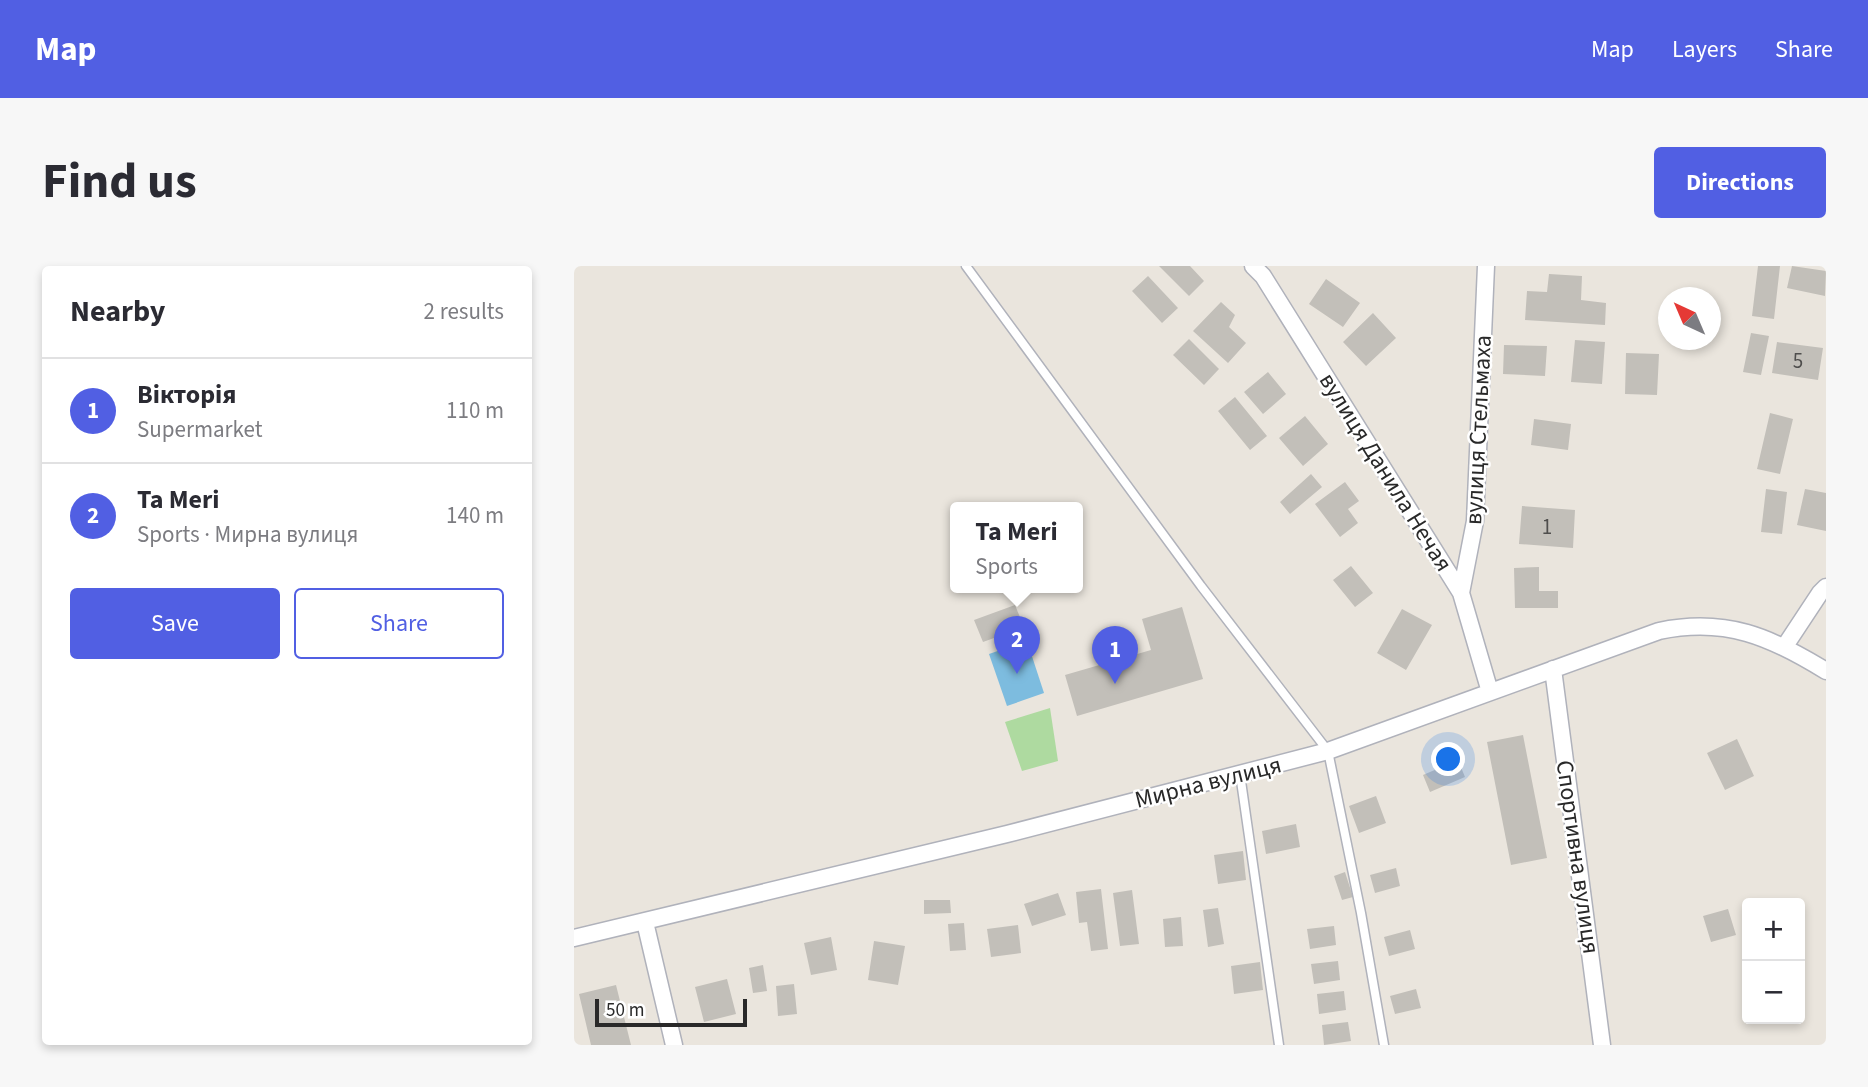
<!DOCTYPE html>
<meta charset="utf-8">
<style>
body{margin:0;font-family:"Source Sans 3",sans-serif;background:#f7f7f7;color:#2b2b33}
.controls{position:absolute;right:21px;bottom:21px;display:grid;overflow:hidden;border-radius:7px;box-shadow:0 4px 10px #0003}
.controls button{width:63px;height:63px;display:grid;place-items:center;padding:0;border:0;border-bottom:2px solid #e1e1e2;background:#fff;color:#2b2b33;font:35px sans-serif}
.compass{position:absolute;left:1084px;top:21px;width:63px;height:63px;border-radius:50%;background:#fff;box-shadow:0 4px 10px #0003;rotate:316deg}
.scale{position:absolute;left:21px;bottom:18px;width:152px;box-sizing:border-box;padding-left:7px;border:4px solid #292929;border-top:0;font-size:19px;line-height:24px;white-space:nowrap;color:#292929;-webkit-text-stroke:5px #fff;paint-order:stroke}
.you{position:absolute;left:875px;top:494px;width:24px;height:24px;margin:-18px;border:5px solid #fff;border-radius:50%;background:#1a73e8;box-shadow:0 0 0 10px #1a73e833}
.badge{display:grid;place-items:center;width:46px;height:46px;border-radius:50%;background:#515fe3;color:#fff;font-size:23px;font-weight:700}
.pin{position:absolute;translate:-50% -58px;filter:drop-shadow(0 2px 4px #0008)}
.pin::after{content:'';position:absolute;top:37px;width:24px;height:21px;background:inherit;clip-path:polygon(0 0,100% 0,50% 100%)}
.popup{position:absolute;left:376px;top:236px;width:133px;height:91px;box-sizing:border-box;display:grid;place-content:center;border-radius:7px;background:#fff;filter:drop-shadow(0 2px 5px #0005);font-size:23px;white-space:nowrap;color:#7c7c81}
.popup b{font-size:26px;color:#2b2b33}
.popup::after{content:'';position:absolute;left:50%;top:100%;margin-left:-14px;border:14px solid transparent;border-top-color:#fff}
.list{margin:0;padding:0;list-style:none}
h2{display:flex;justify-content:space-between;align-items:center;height:91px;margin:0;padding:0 28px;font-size:30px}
h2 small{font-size:23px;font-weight:400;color:#7c7c81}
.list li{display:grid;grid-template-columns:46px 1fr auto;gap:21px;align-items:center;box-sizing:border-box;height:105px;padding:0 28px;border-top:2px solid #e1e1e2}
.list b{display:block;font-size:26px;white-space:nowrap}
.list p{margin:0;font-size:23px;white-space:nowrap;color:#7c7c81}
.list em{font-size:23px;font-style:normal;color:#7c7c81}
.actions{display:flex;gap:14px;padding:21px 28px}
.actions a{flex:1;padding:16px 0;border:2px solid #515fe3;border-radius:7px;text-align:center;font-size:24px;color:#515fe3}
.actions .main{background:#515fe3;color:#fff}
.map{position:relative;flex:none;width:1252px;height:779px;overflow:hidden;border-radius:7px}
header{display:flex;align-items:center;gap:42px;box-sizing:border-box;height:98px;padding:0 35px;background:#515fe3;color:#fff}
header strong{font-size:33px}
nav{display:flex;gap:38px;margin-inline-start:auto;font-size:24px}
.intro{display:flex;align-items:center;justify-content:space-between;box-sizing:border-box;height:168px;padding:0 42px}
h1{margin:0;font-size:49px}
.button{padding:18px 32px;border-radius:7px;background:#515fe3;color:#fff;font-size:24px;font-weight:700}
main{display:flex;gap:42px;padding:0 42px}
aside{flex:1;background:#fff;border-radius:7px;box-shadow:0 4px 10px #0003}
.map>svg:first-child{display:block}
</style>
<header>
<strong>Map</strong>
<nav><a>Map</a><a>Layers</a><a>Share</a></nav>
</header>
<div class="intro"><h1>Find us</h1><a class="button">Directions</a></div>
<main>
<aside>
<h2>Nearby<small>2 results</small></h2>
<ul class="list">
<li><span class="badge">1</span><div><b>Вікторія</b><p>Supermarket</p></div><em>110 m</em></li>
<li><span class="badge">2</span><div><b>Ta Meri</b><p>Sports · Мирна вулиця</p></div><em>140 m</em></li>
</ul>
<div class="actions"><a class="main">Save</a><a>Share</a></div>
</aside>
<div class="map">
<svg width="1252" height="779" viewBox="0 0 1252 779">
<rect width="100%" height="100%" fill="#eae5dd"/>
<!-- green -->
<path fill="#aedaa0" d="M476,442L484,495L448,505L431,456Z"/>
<!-- water -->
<path fill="#7dbcdf" d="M453,375L470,427L433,440L415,388Z"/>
<!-- building -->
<path fill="#c2bfb9" d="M585,0H616L630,15L615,30Z
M1184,0H1206L1200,53L1178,50Z
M1218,0L1252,5L1251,30L1213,22Z
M975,8L1008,10L1007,34L1032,37L1031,59L951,54L953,25L973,26Z
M574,10L604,42L588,57L558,25Z
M752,13L786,37L769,61L735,38Z
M647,36L661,49L655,61L672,77L654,97L619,65Z
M799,47L822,72L792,100L769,76Z
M1177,67L1195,70L1187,109L1169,106Z
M615,73L645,103L630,119L599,89Z
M1001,74L1031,76L1028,118L997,116Z
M1203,76L1249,82L1244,114L1198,107Z
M930,79L973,80L971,110L929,108Z
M1052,87L1085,88L1083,129L1051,128Z
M694,106L712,128L689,148L670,126Z
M661,131L693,170L676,184L644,145Z
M1196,147L1219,153L1206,208L1183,203Z
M731,150L754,178L729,200L705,172Z
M960,153L997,158L994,184L957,179Z
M737,208L748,221L716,248L706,236Z
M771,216L785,235L774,243L784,257L766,271L741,238Z
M1192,223L1213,226L1208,268L1187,266Z
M1231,223L1252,227V265L1223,259Z
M948,240L1001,244L999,282L945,278Z
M777,300L799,327L781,341L759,314Z
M965,301V325H984V342H941L940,302Z
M441,339L450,361L409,376L400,354Z
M608,341L629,413L503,450L491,409L577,384L568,353Z
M828,343L858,359L832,404L803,387Z
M949,469L973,592L937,599L913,476Z
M1163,473L1180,510L1151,524L1133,487Z
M884,494L891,511L856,526L849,509Z
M802,530L812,557L785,567L775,540Z
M722,558L726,581L692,588L688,565Z
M669,585L672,614L644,618L640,589Z
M822,602L826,620L801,627L796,609Z
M771,606L779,631L768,634L760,610Z
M527,623L534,683L517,685L513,656L505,657L502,626Z
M558,624L565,678L546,680L539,627Z
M484,627L492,649L458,660L450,638Z
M350,634H376L377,647L350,648Z
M644,642L650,678L634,681L629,644Z
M1154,643L1162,669L1137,676L1129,650Z
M607,651L609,680L591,681L589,653Z
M390,657L392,684L376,685L374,658Z
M444,659L447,687L417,691L413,663Z
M760,660L762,679L736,683L733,663Z
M836,664L841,683L815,690L810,671Z
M257,671L263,704L237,709L230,677Z
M300,675L331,680L324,719L294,714Z
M764,695L766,714L740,718L737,698Z
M686,696L689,724L660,728L657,700Z
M189,699L193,725L179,727L175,702Z
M153,713L162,748L130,756L121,721Z
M220,718L223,748L204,750L202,720Z
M42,719L57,779H17L5,728Z
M842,723L847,742L821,748L816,730Z
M770,725L772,744L745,748L743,728Z
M774,756L777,775L750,779L748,759Z"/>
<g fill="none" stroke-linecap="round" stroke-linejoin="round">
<defs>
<path id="service" d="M392,0L627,320L754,485L787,647L810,779
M666,508L705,779"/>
<path id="minor" d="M679,0L689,10L887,327L916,426
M887,327L901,255L912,0
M1211,380L1246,327L1252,321
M979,403L1028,779
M71,656L100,779
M0,672L433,568L754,485L1085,365C1152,351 1197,371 1252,405"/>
</defs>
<!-- service casing -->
<use href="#service" stroke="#b0b2bb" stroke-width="11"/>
<!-- minor casing -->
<use href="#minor" stroke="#b0b2bb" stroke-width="19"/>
<!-- service -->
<use href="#service" stroke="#fff" stroke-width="8"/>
<!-- minor -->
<use href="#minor" stroke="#fff" stroke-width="16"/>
</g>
<g text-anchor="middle" stroke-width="5" stroke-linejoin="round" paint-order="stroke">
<!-- number labels -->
<g font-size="21" fill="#4f4e4d">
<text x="1224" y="102">5</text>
<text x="973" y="268">1</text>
</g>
<!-- street labels -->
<g font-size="24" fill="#292929" stroke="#fff">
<text transform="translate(904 164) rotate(-87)" y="8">вулиця Стельмаха</text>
<text transform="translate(812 206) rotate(58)" y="8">вулиця Данила Нечая</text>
<text transform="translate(634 516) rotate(-14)" y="8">Мирна вулиця</text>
<text transform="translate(1004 591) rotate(82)" y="8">Спортивна вулиця</text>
</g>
</g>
</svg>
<div class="controls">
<button>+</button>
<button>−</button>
</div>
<svg class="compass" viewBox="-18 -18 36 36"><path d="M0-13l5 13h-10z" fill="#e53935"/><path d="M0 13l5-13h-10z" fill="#7c7c81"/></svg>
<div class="scale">50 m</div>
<div class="you"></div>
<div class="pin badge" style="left:541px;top:418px">1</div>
<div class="pin badge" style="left:443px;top:408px">2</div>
<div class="popup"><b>Ta Meri</b>Sports</div>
</div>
</main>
